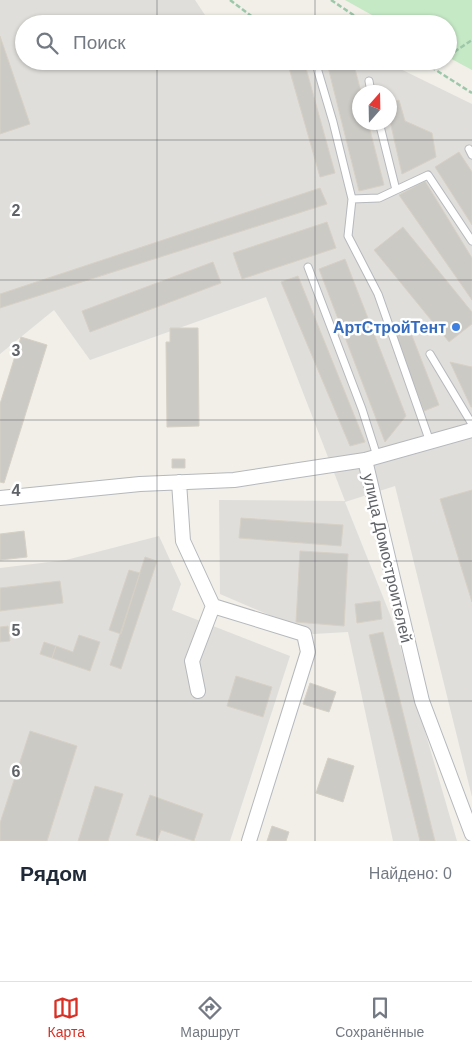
<!DOCTYPE html>
<html lang="ru">
<meta charset="utf-8">
<style>
body{margin:0;font-family:Arial,sans-serif;background:#f6f6f7;color:#1f2937}
.compass{position:absolute;left:352px;top:85px;width:45px;height:45px;border-radius:50%;background:#fff;box-shadow:0 1px 4px #0004;rotate:20deg}
.list{margin:0;padding:0;list-style:none}
h2{display:flex;justify-content:space-between;align-items:center;height:65px;margin:0;padding:0 20px;font-size:21px}
h2 small{font-size:16px;font-weight:400;color:#747a83}
.icon{flex:none;width:28px;height:28px;fill:none;stroke:currentColor;stroke-width:2;stroke-linecap:round;stroke-linejoin:round}
.map{position:relative;flex:none;width:472px;height:841px;overflow:hidden}
.search{position:absolute;background:#fff;box-shadow:0 1px 4px #0004;left:15px;right:15px;top:15px;height:55px;display:flex;align-items:center;gap:12px;box-sizing:border-box;padding:0 18px;border-radius:28px;color:#747a83;font-size:19px}
.sheet{height:140px;background:#fff}
nav{display:flex;justify-content:space-around;align-items:center;box-sizing:border-box;height:70px;border-top:1px solid #e0e1e3;background:#fff;font-size:14px;color:#747a83}
nav a{display:grid;justify-items:center;gap:2px}
nav .on{color:#d93025}
.map>svg:first-child{display:block}
</style>
<div class="map">
<svg width="472" height="841" viewBox="0 0 472 841">
<rect width="100%" height="100%" fill="#f1efe8"/>
<!-- industrial -->
<path fill="#e0deda" fill-rule="evenodd" d="M0,0H195L211,24H24V61H384L472,104V797L395,486L345,502L393,622L457,841H393L348,632L313,634L220,594L219,500L345,501L266,297L90,360L54,310L0,354ZM360,92H390V122H360Z
M159,536L181,584L172,610L290,656L230,841H0V568L66,560Z"/>
<!-- green -->
<path fill="#c5e8c5" d="M345,0H472V70L448,57V24H388Z"/>
<!-- building -->
<path fill="#cccac5" stroke="#d6d1c6" d="M0,36L30,124L0,134Z
M287,61H304L335,173L320,177Z
M351,61H353L361,92H360V122H368L384,185L359,191L328,67Z
M399,100L405,121L432,133L436,157L402,174L390,121V103Z
M459,152L472,172V225L435,167Z
M425,181L472,258V300L399,195Z
M320,188L327,204L0,308V294Z
M327,222L336,248L242,279L233,253Z
M403,227L472,312V324L449,342L374,250Z
M345,259L406,416L385,442L319,269Z
M213,262L221,283L90,332L82,311Z
M298,276L365,442L350,446L281,282Z
M407,323L439,405L424,411L392,329Z
M170,328H198L199,426L167,427L166,342H170Z
M21,337L47,345L4,483L0,482V404Z
M450,362L472,367V407H471Z
M172,459H185V468H172Z
M472,490V602L440,499Z
M241,518L343,525L341,546L239,538Z
M24,531L27,557L0,560V534Z
M300,551L348,554L344,626L296,622Z
M145,557L157,561L121,669L110,665Z
M129,570L140,573L121,634L109,630Z
M60,581L63,603L0,611V588Z
M380,601L382,619L357,623L355,604Z
M8,626L10,641L0,642V627Z
M383,632L435,841H420L369,635Z
M79,635L100,642L90,671L52,658L56,646L73,652Z
M44,642L56,646L52,658L40,654Z
M236,676L272,687L263,717L227,706Z
M310,683L336,692L329,712L303,704Z
M30,731L77,746L47,841H0V823Z
M328,758L354,766L343,802L316,793Z
M95,786L123,794L108,841H78Z
M150,795L203,814L194,841L161,830L157,841L136,835Z
M272,826L289,832L286,841H267Z"/>
<g fill="none" stroke-linecap="round" stroke-linejoin="round">
<defs>
<path id="lane" d="M315,61L333,122L352,199L379,198L428,175L472,241
M369,81L371,92
M379,122L396,190
M469,149L472,155
M352,199L348,236L378,294L430,442
M308,267L362,409L377,456
M430,354L472,424"/>
<path id="street" d="M365,460L422,701L472,834
M179,482L183,541L213,606L304,634L308,652L249,841
M0,498L140,484L234,480L365,460L472,430
M198,691L192,661L213,606"/>
</defs>
<!-- lane casing -->
<use href="#lane" stroke="#b5b8bc" stroke-width="9"/>
<!-- street casing -->
<use href="#street" stroke="#b5b8bc" stroke-width="16"/>
<!-- path -->
<path stroke="#9cc7a9" stroke-width="2.5" stroke-dasharray="5 2.5" stroke-linecap="butt" d="M230,0L254,18L264,24
M331,0L367,24
M448,56L472,40
M422,61L431,67L439,61
M431,67L472,93"/>
<!-- lane -->
<use href="#lane" stroke="#fff" stroke-width="7"/>
<!-- street -->
<use href="#street" stroke="#fff" stroke-width="14"/>
</g>
<!-- grid -->
<path fill="none" stroke="#5f6368" stroke-width="1" stroke-opacity="0.55" d="M157,0V24M315,0V24M157,61V841M315,61V841M0,140H472M0,280H472M0,420H472M0,561H472M0,701H472"/>
<!-- markers -->
<circle fill="#3f7fe0" stroke="#fff" stroke-width="2" cx="456" cy="327" r="5"/>
<g text-anchor="middle" stroke-width="5" stroke-linejoin="round" paint-order="stroke">
<!-- shop labels -->
<g font-size="16" font-weight="bold" fill="#366cbe" stroke="#fff" text-anchor="end">
<text x="446" y="333">АртСтройТент</text>
</g>
<!-- street labels -->
<g font-size="16" fill="#5f6368" stroke="#fff">
<text transform="translate(388 558) rotate(77)" y="6">улица Домостроителей</text>
</g>
</g>
<g font-size="16" text-anchor="middle" font-weight="bold" fill="#5f6368" stroke="#fff" stroke-width="5" stroke-linejoin="round" paint-order="stroke">
<text x="16" y="216">2</text>
<text x="16" y="356">3</text>
<text x="16" y="496">4</text>
<text x="16" y="636">5</text>
<text x="16" y="777">6</text>
</g>
</svg>
<svg class="compass" viewBox="-18 -18 36 36"><path d="M0-13l5 13h-10z" fill="#e53935"/><path d="M0 13l5-13h-10z" fill="#747a83"/></svg>
<div class="search"><svg class="icon" aria-label="search" viewBox="0 0 24 24"><circle cx="10" cy="10" r="6"/><path d="M15 15l6 6"/></svg>Поиск</div>
</div>
<section class="sheet">
<h2>Рядом<small>Найдено: 0</small></h2>
<ul class="list">
</ul>
</section>
<nav>
<a class="on"><svg class="icon" aria-label="map" viewBox="0 0 24 24"><path d="M3 6l6-2 6 2 6-2v14l-6 2-6-2-6 2zM9 4v14M15 6v14"/></svg>Карта</a>
<a><svg class="icon" aria-label="directions" viewBox="0 0 24 24"><path d="M12 3l9 9-9 9-9-9zM9 14v-3h6M13 9l2 2-2 2"/></svg>Маршрут</a>
<a><svg class="icon" aria-label="saved" viewBox="0 0 24 24"><path d="M7 4h10v16l-5-4-5 4z"/></svg>Сохранённые</a>
</nav>
